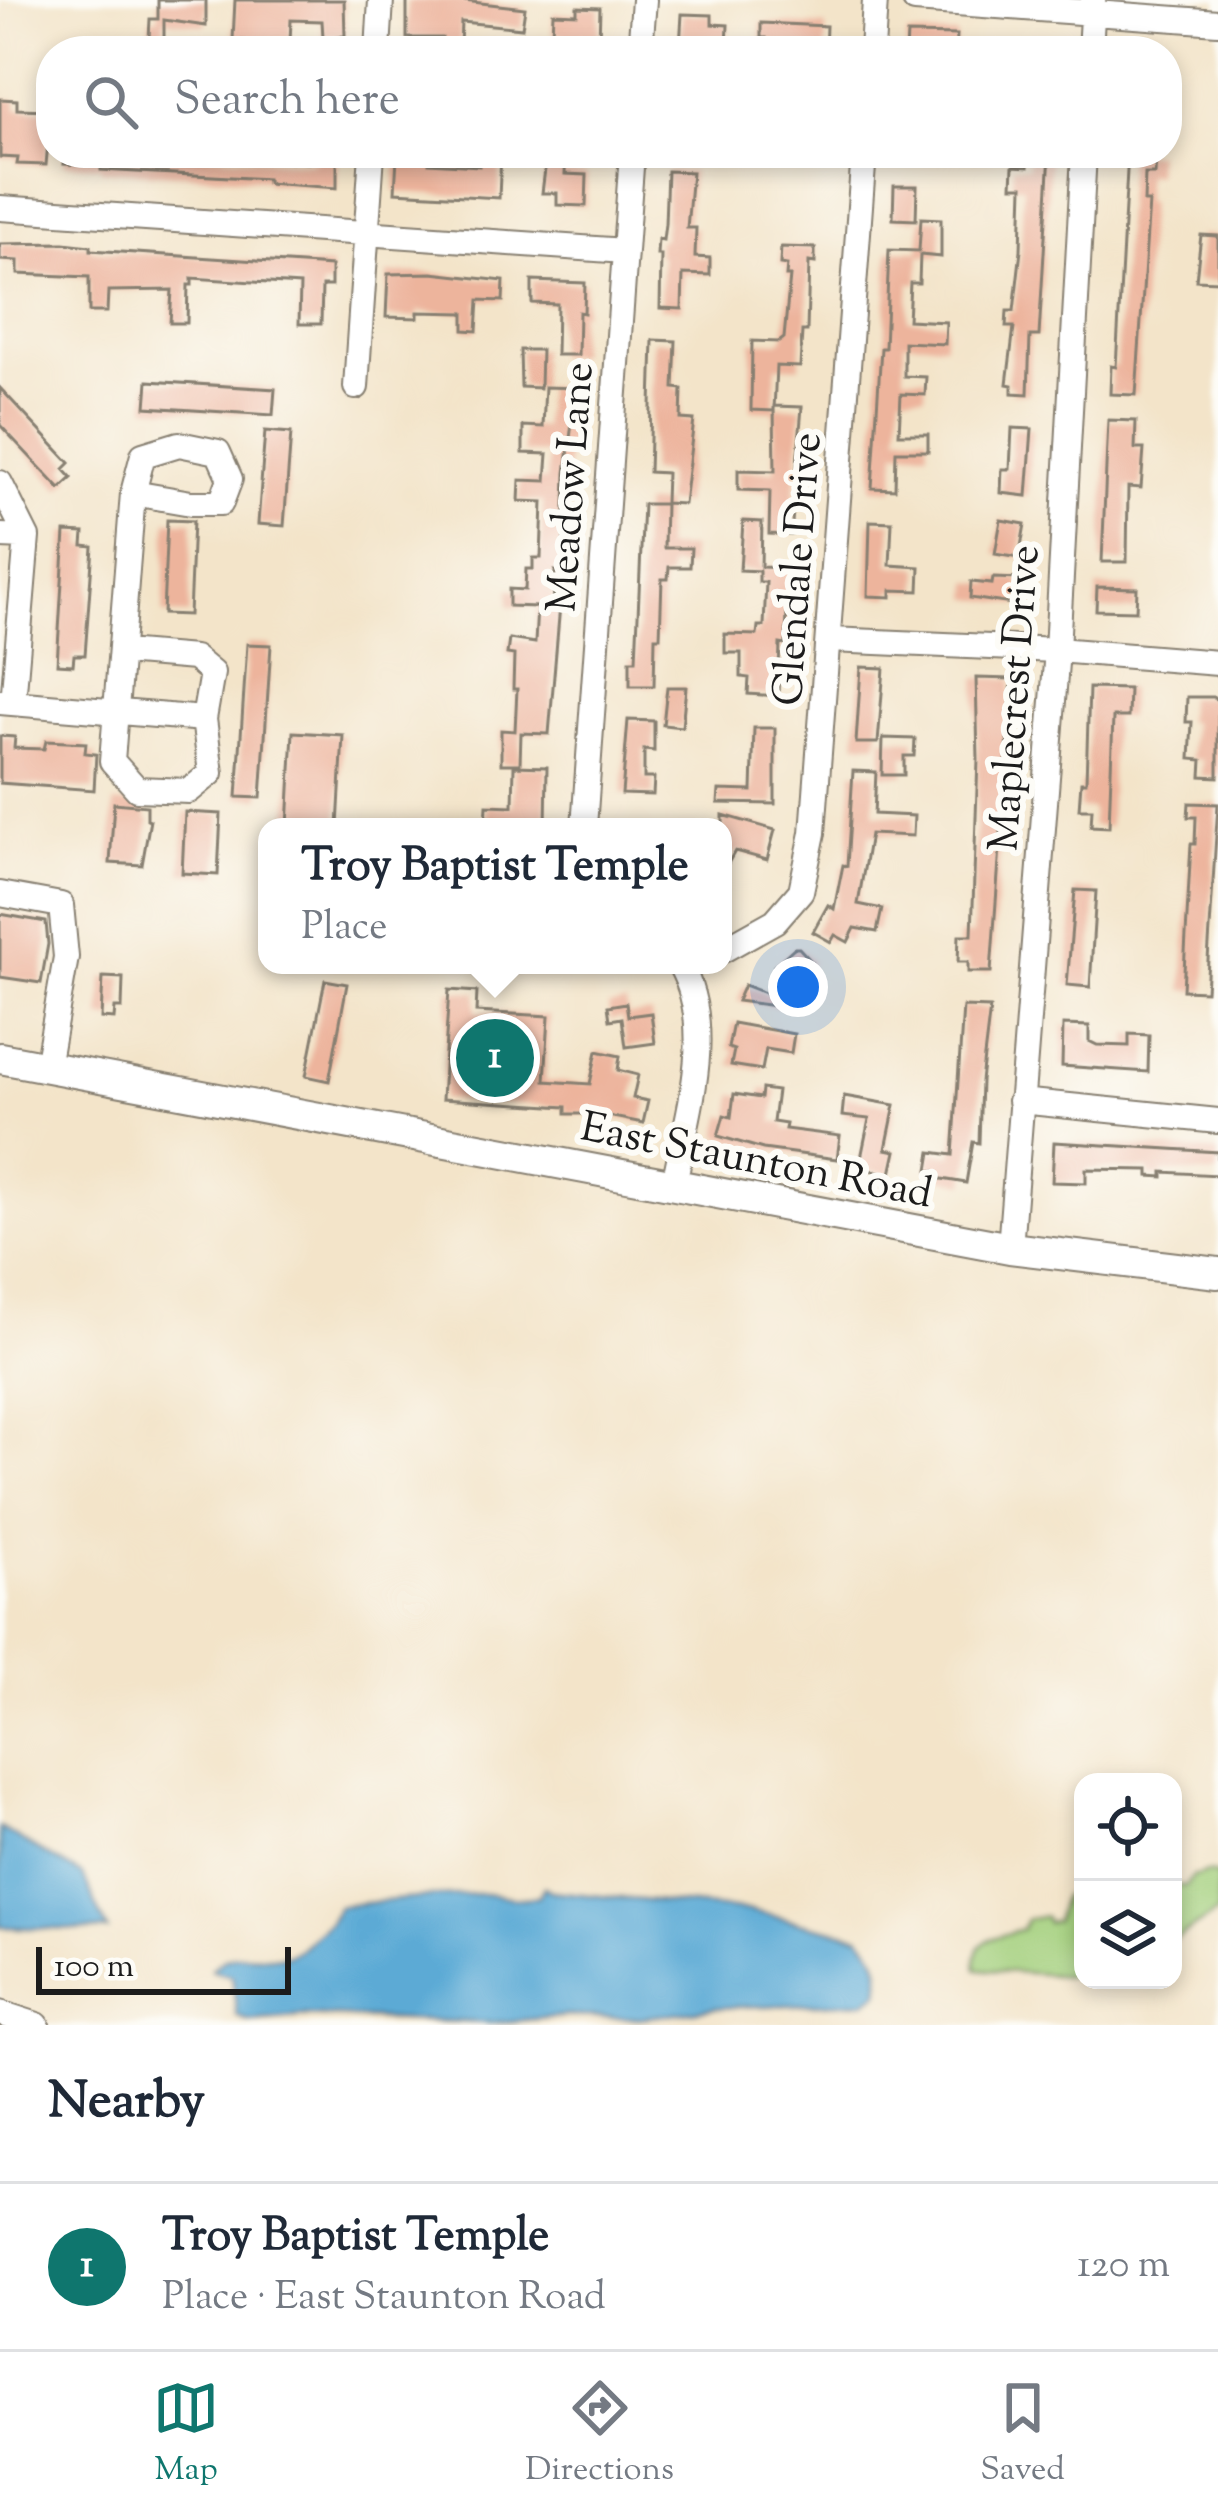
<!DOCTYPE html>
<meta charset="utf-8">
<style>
body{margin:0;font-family:"Sorts Mill Goudy",serif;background:#f6f6f7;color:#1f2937}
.controls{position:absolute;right:36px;bottom:36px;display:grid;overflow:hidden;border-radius:24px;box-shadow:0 6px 18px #0003}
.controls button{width:108px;height:108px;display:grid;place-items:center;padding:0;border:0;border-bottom:3px solid #e0e1e3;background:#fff;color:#1f2937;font:60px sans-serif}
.scale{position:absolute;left:36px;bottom:30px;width:255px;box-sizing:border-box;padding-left:12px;border:6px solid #1c1c1c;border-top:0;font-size:33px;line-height:42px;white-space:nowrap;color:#1c1c1c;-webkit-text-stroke:9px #fdfcf7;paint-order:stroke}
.you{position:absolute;left:798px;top:987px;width:42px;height:42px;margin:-30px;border:9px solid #fff;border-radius:50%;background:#1a73e8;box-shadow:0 0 0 18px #1a73e833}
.badge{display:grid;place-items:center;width:78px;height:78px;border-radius:50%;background:#0f766e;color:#fff;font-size:39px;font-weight:700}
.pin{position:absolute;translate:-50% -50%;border:6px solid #fff;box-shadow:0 3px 12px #0006}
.popup{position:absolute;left:258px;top:818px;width:474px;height:156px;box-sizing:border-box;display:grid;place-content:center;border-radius:24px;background:#fff;filter:drop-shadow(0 3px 9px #0005);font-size:39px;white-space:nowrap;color:#747a83}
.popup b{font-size:45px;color:#1f2937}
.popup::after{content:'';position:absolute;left:50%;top:100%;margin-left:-24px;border:24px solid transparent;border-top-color:#fff}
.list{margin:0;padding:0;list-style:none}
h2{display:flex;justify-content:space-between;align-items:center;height:156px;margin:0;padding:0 48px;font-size:51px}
h2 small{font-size:39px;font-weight:400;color:#747a83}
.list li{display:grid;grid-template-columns:78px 1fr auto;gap:36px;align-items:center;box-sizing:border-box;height:168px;padding:0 48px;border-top:3px solid #e0e1e3}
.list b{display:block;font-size:45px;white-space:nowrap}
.list p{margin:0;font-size:39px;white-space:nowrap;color:#747a83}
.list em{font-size:39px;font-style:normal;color:#747a83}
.icon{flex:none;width:66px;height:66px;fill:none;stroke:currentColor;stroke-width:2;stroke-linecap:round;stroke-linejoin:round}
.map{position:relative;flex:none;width:1218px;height:2025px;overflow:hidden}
.search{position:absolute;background:#fff;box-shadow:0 6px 18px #0003;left:36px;right:36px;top:36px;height:132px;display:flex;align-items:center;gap:30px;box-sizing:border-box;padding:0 42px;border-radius:48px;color:#747a83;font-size:45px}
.sheet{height:324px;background:#fff}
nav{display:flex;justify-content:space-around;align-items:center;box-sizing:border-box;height:168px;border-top:3px solid #e0e1e3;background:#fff;font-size:33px;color:#747a83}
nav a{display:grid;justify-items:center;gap:6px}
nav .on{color:#0f766e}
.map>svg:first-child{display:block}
</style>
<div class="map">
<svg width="1218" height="2025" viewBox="0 0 1218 2025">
<rect width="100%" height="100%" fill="#fdfcf7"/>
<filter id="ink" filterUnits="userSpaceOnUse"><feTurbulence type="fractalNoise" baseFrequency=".00833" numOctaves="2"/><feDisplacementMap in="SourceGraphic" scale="24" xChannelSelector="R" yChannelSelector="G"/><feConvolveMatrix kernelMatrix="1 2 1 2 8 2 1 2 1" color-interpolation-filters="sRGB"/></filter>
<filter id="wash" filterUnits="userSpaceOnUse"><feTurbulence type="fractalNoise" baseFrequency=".004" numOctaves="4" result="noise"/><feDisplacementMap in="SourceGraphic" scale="48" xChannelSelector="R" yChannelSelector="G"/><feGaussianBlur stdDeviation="2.7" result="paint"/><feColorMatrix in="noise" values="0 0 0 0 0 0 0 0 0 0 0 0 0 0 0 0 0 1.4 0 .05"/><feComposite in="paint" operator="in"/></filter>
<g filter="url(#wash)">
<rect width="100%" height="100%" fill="#f3e4c9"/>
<!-- green -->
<path fill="#a3cf7c" stroke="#60764c" stroke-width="3" d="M1208,1872L1218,1875V1912L1173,1941V1886H1185L1192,1877Z
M1063,1896L1083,1899V1973L1068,1976L977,1969C971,1938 998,1937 1022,1929L1026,1920L1044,1917L1047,1923L1055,1921Z"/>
<!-- water -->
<path fill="#5baad5" stroke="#3c6378" stroke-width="3" d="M0,1828L83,1876L108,1931L0,1927Z
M544,1887L550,1891L751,1911L860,1936C877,1951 883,1970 879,1992L864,2002L714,2008L640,2018L567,2016L491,2023L305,2016L249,2021L237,2016L232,1976L211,1970C230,1946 257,1959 283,1956C297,1954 304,1945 314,1935C325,1925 332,1921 338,1906C386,1901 433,1895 482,1894C501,1894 519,1902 539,1896Z"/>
<g id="blocks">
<!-- building -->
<path fill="#edb49c" d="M158,0H206V26L164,20V39H149L150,19H158Z
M235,0H344L345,36L323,37L322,21L291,20L290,42L233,40Z
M454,0L525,8L522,28L461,22L460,45L442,44V38H407V1Z
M577,7L600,8L599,42L552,34L553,13L577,14Z
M682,14L712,15V24L728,25L727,45L680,47Z
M761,23L826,26L825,51L766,49V38H761Z
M907,34L957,35L956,51H906Z
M0,99L17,100V109L51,110L46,165L17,164L18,158L0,157Z
M65,153H168L308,163L316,161V153H337V188L267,183V179L101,170V166L64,164Z
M410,153H429V163L479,166V153H501L499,198L395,192L397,157L409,158Z
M547,153H566L565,174L587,175L586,206L557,205V193H542Z
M1028,153H1050L1039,336H1030L1028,394L1012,393V385L1007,384L1014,327H1006L1007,311H1014L1021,250L1023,186H1012L1013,166L1028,167Z
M1128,153H1156L1155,174H1145L1144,202H1149L1136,395L1110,394L1111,366L1116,367Z
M667,171L692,172L687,228H696L695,257L710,258V275L683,274L682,309L660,308L661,255H657L658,239L663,240L665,224Z
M894,186H917L916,220L893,219Z
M921,218L941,219V257L920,255L919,283H910L908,320L946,322L945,344L904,342V376L926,377L925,395L901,394L899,434H928V451H896L895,489L872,488L881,348H885L889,250L919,251Z
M1201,235L1218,236V281L1196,280Z
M64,243L91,246V250L331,266V286H322L321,324H299L300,285L192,278V285H188L187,323H170L172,290L108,291L107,312H89V277L18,274V261L0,260V244Z
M781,247L815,248V263L809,262L807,331H802L800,367L776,366L774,411L751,410L752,341L779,342L784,338L790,276H786L787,265L780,264Z
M432,273L504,281L503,301L479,300L477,331L464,330V313L418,312V318L386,317L388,274Z
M532,281L585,283L584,313L579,312L578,355H556L557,304L532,303Z
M653,340L676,341L674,388L682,389L681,419L694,420L684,504L665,503L666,473L649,472Z
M520,350H541L540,388L521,387Z
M148,381L275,389L273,415L146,407Z
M545,387L576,388L566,473L563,572L555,571L553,605H560L549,734L521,733L520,764H501V730L515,731L517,689H513L514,655L507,654L509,639L535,643L537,607L509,606V589L525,590L526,569H533V558H541L543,502L519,501L520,480L546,481L548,454L523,453V426L543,427Z
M0,388L70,463L64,469L72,478L60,489L0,425Z
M774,406L802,407L791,535L769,534L770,491L738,490V470L775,471Z
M1108,420L1136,421L1135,449H1144L1141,488L1128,487L1127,562H1102Z
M1012,428L1032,429L1027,496L1001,493L1002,469H1010Z
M265,431L291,433L284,526L258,524Z
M643,504H665L664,548H691L690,567H669L668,579H662L660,637H655L654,686H630V660H636Z
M167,520L193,521L189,615L163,614Z
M1001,520L1025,524L1019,558L995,554Z
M743,521L762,522L761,567L788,568L786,645L780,644L778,696L748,694L749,678L741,677V653H725V634L757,635L758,626H764L766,582H759V571L740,570Z
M870,521L892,522L890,565L920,567L919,591L891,590V597L868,596Z
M65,532L84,533L83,546L93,547L85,655H74L73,665L57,664Z
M993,578L1020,579L1019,605L970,598L971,582L992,584Z
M1097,587L1137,588L1136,611L1096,610Z
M247,644L271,645L261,798L237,797Z
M861,667L884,668L878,743H856Z
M976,678L1012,679L991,972H968V962H958L959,935H972L978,759Z
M667,687H686L682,727L663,725Z
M1089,688L1129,689L1128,717H1113L1109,827L1091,826L1092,809H1079L1081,782H1086Z
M1187,697H1214L1218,701V777L1201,776L1202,760L1190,759L1192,722H1186Z
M628,720L654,721V751L644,750V778H654L653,795L622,794Z
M754,728H775V804L718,803L719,790L752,791Z
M293,732L343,735L338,827H288Z
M0,736L15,737L14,748L44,749L46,741L86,743L85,753L96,754L94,790L0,783Z
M883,738L915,739L914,756H904V775H882Z
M514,766L547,767L546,827L486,825L487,805L513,806Z
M853,771L876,772L874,814L914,816L913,836L870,834L858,904L882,909L877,932L855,928L848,942L835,935L831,942L813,932L828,905L834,909L843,865L847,866Z
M114,803L147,806V819L150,820L142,865L110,863Z
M1189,803L1218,804L1206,991L1183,990L1191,844H1195L1196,817H1188Z
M185,812L221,814L218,875L182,873Z
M723,815L775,830L767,860L735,851L723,872Z
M1075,890L1096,891L1090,987L1067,985Z
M0,914L46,922L48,944L41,983L0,977Z
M794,948H799L812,962L786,987L802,989L799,1009L737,1001L744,985L780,999L783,976L774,966Z
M103,977L123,978L122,1008H115L114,1019L101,1018Z
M325,980L347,984L329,1081L306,1076Z
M449,990L477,992L476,1012L549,1016L545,1081L590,1084L597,1051L620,1056L618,1070L638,1075L633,1098L648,1101L643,1123L598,1114H566V1107L442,1099Z
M626,1003L628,1016L651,1013L655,1043L626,1047L622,1018L610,1020L608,1006Z
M963,1007L990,1008L981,1081L979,1143L973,1142L966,1183L936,1178L938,1172L928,1170L931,1152L953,1155Z
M733,1023L794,1034L791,1053L766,1049L762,1070L731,1065L734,1050L728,1048Z
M1063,1025L1089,1026V1041L1097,1045L1129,1046V1034L1149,1035L1148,1072L1062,1066Z
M762,1089L777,1091L773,1122L786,1124L785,1129L840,1136L837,1159L763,1149L718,1136L724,1115L731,1117L734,1094L761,1098Z
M844,1096L895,1105L886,1149L896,1151L891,1174L859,1168L869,1119L842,1116Z
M1054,1142L1218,1152V1175L1163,1172V1177L1149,1176V1170L1086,1169V1183L1052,1182Z"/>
</g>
</g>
<g filter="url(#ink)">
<use href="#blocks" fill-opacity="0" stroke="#888072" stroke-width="3"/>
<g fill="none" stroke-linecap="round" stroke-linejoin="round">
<defs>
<path id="minor" d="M915,0L1218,22
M378,51L381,0
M640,51L644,0
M872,51L875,0
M1090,51L1093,0
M0,208L625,251
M356,387L372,153
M179,444L218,452L230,479L221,503H191L133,493L143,455Z
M0,483L27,537L0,536
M830,640L1057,650L1218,663
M123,652L194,658L212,673L204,719L211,773L189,791L137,789L112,761L133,493
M0,702L204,719
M13,703L27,537
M584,827L632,153
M0,894L61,905L66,957L47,1067
M723,950L775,921L801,891L813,833L864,153
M1020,1101L1218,1121
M674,1185C686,1117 717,1030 680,965
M1010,1248L1057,650L1084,153
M0,2013L37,2025"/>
<path id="major" d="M0,1058L1010,1248L1218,1273"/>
</defs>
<!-- minor casing -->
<use href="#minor" stroke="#888072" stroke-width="28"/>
<!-- major casing -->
<use href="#major" stroke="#888072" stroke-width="34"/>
<!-- minor -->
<use href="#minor" stroke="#fff" stroke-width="24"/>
<!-- major -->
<use href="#major" stroke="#fff" stroke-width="30"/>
</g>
</g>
<g text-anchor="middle" stroke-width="12" stroke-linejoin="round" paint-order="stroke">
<!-- street labels -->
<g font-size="42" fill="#1c1c1c" stroke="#fdfcf7">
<text transform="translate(568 487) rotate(-86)" y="15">Meadow Lane</text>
<text transform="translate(795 569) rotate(-86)" y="15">Glendale Drive</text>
<text transform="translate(1012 698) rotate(-86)" y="15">Maplecrest Drive</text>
<text transform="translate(757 1158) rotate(11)" y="15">East Staunton Road</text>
</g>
</g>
</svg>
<div class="controls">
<button><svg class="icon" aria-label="locate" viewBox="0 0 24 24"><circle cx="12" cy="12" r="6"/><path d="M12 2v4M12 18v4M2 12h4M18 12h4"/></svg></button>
<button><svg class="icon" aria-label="layers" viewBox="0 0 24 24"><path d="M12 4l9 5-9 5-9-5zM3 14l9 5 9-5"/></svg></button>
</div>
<div class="scale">100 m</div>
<div class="you"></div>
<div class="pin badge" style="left:495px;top:1058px">1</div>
<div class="popup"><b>Troy Baptist Temple</b>Place</div>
<div class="search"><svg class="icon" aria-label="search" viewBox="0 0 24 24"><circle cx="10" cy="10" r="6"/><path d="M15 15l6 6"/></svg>Search here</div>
</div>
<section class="sheet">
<h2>Nearby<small></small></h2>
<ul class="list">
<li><span class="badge">1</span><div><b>Troy Baptist Temple</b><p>Place · East Staunton Road</p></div><em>120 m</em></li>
</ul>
</section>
<nav>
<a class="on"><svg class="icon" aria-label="map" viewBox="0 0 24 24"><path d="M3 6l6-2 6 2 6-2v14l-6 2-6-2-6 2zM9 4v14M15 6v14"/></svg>Map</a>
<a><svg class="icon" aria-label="directions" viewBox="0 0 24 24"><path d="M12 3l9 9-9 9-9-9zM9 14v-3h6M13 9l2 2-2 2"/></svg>Directions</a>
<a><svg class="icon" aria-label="saved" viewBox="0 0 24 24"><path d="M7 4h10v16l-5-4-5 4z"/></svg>Saved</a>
</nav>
